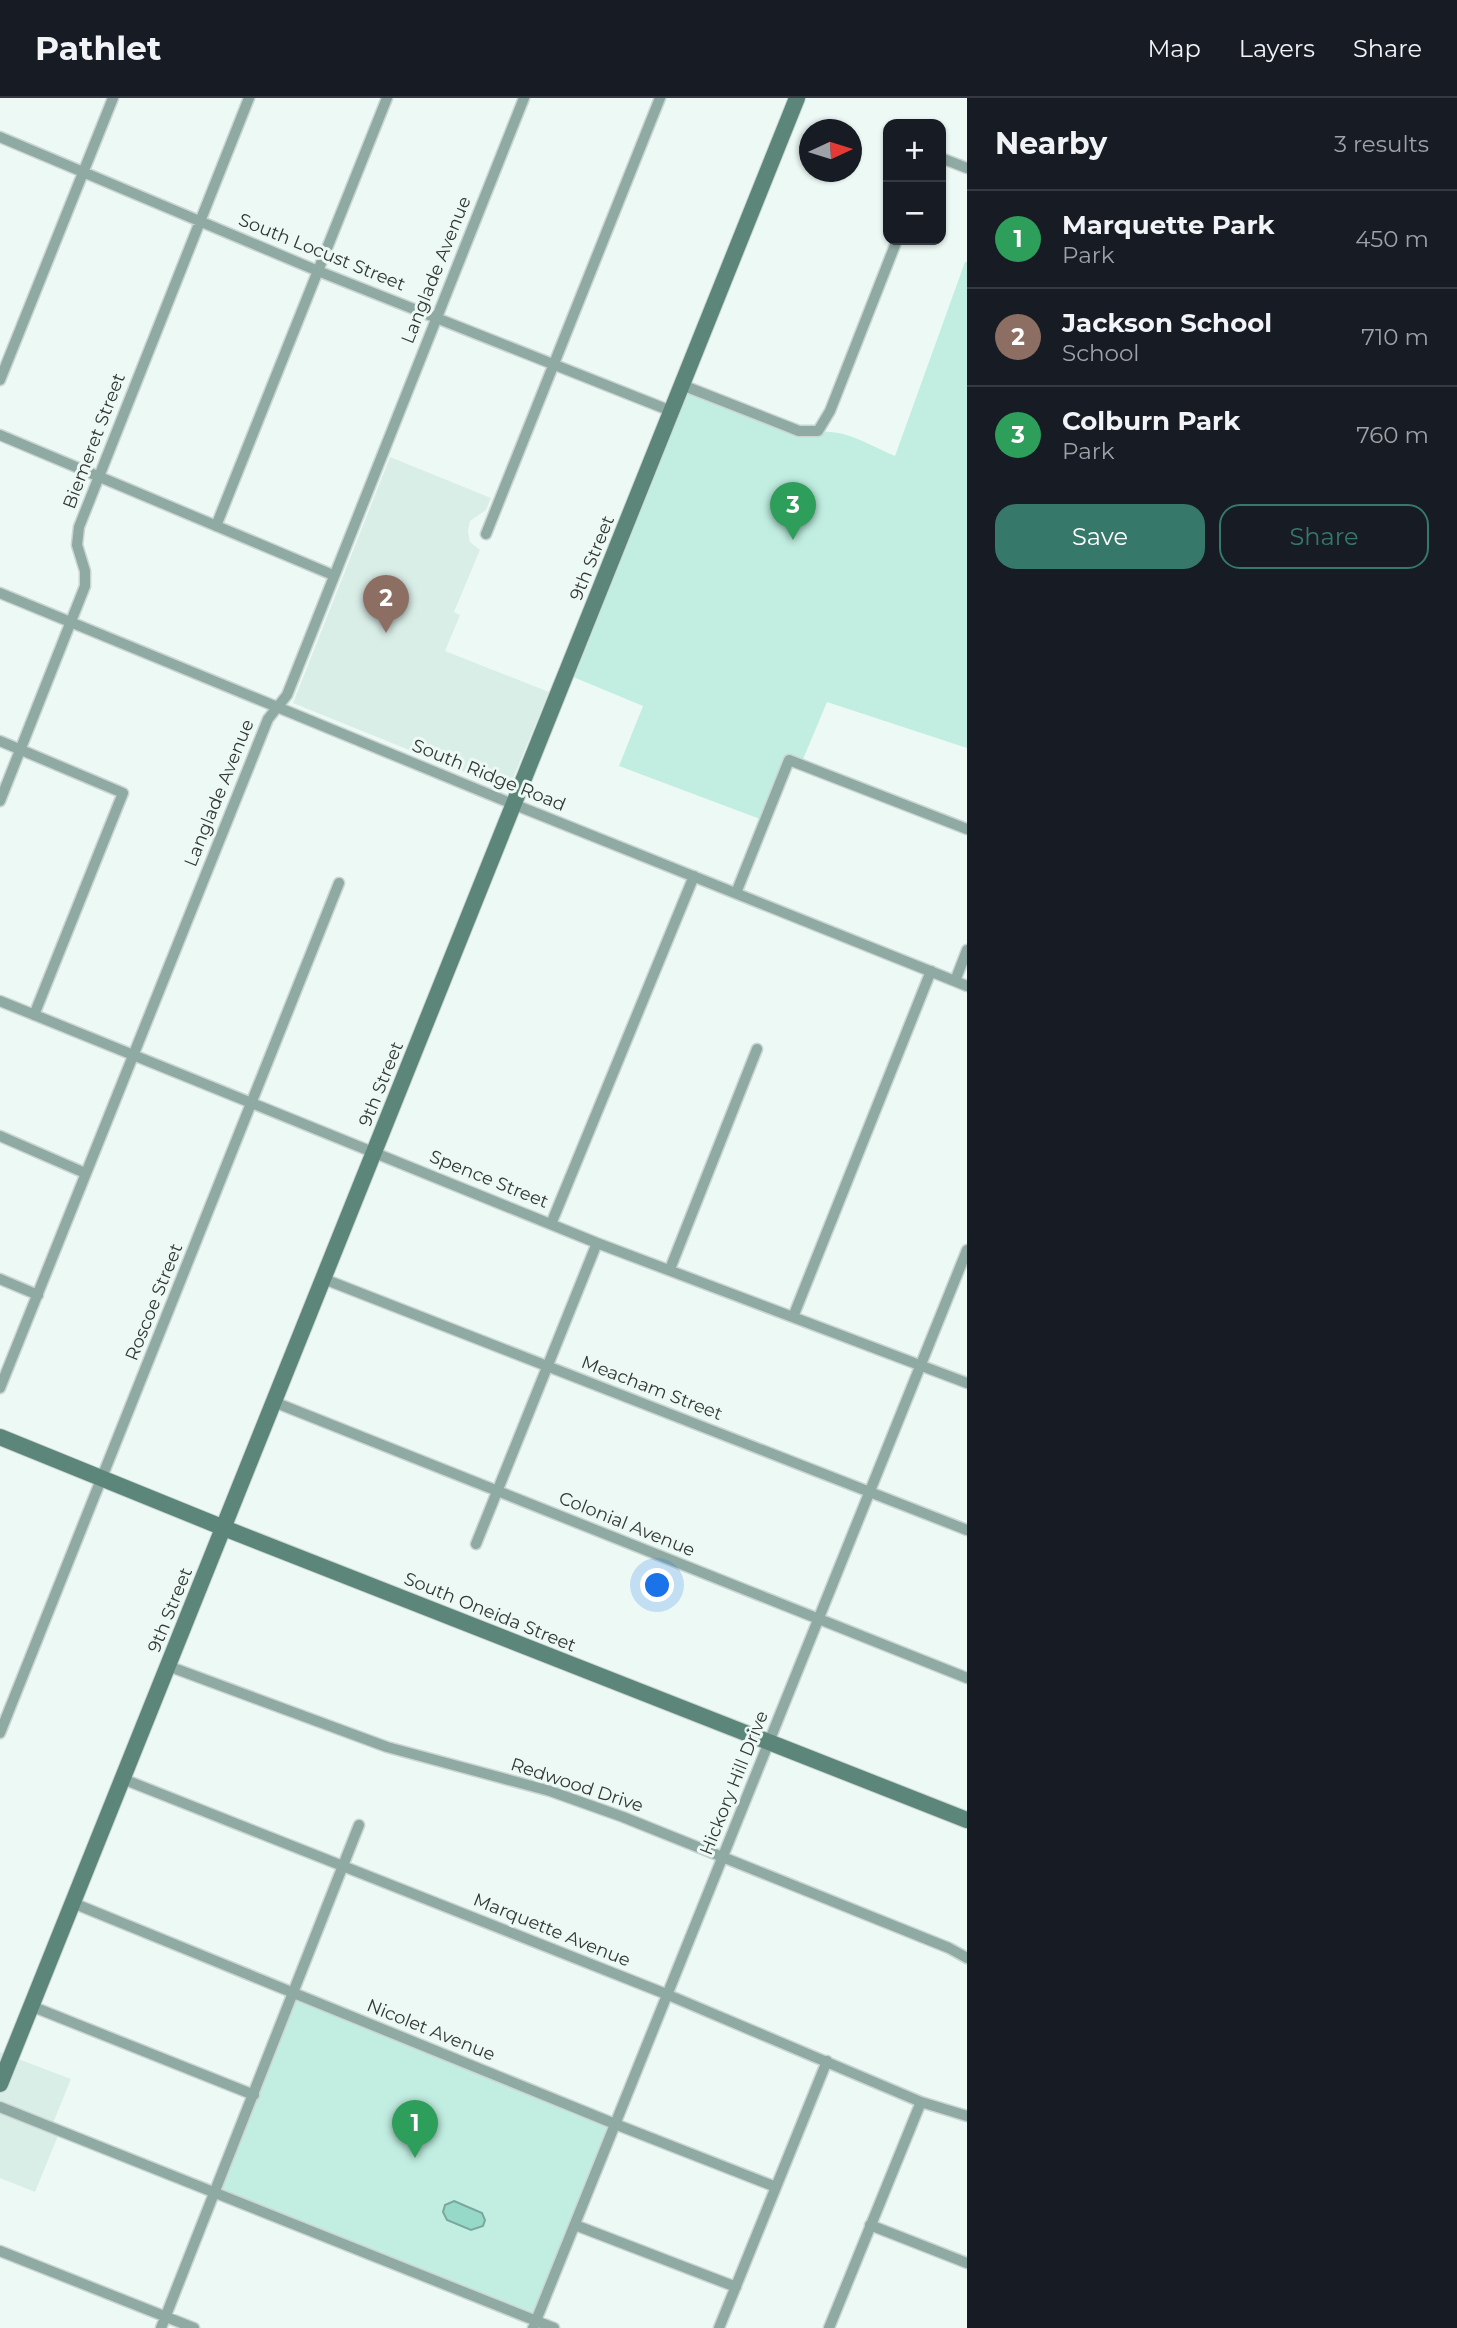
<!DOCTYPE html>
<meta charset="utf-8">
<style>
body{margin:0;font-family:Montserrat,sans-serif;background:#20242c;color:#f1f3f6}
.controls{position:absolute;right:21px;top:21px;display:grid;overflow:hidden;border-radius:14px;box-shadow:0 2px 5px #0004}
.controls button{width:63px;height:63px;display:grid;place-items:center;padding:0;border:0;border-bottom:2px solid #363941;background:#171b24;color:#f1f3f6;font:35px sans-serif}
.compass{position:absolute;left:799px;top:21px;width:63px;height:63px;border-radius:50%;background:#171b24;box-shadow:0 2px 5px #0004;rotate:86deg}
.you{position:absolute;left:658px;top:1488px;width:24px;height:24px;margin:-18px;border:5px solid #fff;border-radius:50%;background:#1a73e8;box-shadow:0 0 0 10px #1a73e833}
.badge{display:grid;place-items:center;width:46px;height:46px;border-radius:50%;background:#36786a;color:#fff;font-size:23px;font-weight:700}
.pin{position:absolute;translate:-50% -58px;filter:drop-shadow(0 2px 4px #0008)}
.pin::after{content:'';position:absolute;top:37px;width:24px;height:21px;background:inherit;clip-path:polygon(0 0,100% 0,50% 100%)}
.list{margin:0;padding:0;list-style:none}
h2{display:flex;justify-content:space-between;align-items:center;height:91px;margin:0;padding:0 28px;font-size:30px}
h2 small{font-size:23px;font-weight:400;color:#9ea1a6}
.list li{display:grid;grid-template-columns:46px 1fr auto;gap:21px;align-items:center;box-sizing:border-box;height:98px;padding:0 28px;border-top:2px solid #363941}
.list b{display:block;font-size:26px;white-space:nowrap}
.list p{margin:0;font-size:23px;white-space:nowrap;color:#9ea1a6}
.list em{font-size:23px;font-style:normal;color:#9ea1a6}
.actions{display:flex;gap:14px;padding:21px 28px}
.actions a{flex:1;padding:16px 0;border:2px solid #36786a;border-radius:21px;text-align:center;font-size:24px;color:#36786a}
.actions .main{background:#36786a;color:#fff}
.map{position:relative;flex:none;width:967px;height:2230px;overflow:hidden}
header{display:flex;align-items:center;gap:42px;box-sizing:border-box;height:98px;padding:0 35px;background:#171b24;border-bottom:2px solid #363941}
header strong{font-size:33px}
nav{display:flex;gap:38px;margin-inline-start:auto;font-size:24px}
main{display:flex}
aside{flex:1;background:#171b24}
.map>svg:first-child{display:block}
</style>
<header>
<strong>Pathlet</strong>
<nav><a>Map</a><a>Layers</a><a>Share</a></nav>
</header>
<main>
<div class="map">
<svg width="967" height="2230" viewBox="0 0 967 2230">
<rect width="100%" height="100%" fill="#edf9f5"/>
<!-- built -->
<path fill="#daeee8" d="M390,359L491,400L486,412L470,423L468,433L470,444L480,452L454,514L460,517L445,553L549,594L508,692L293,605Z
M0,1954L71,1981L51,2030L60,2033L35,2094L0,2080Z"/>
<!-- green -->
<path fill="#c1eee1" d="M965,164H967V650L827,604L801,666L790,662L765,723L619,668L643,608L566,576L682,287L799,333C812,333 832,333 843,336C861,341 878,351 895,358Z
M294,1895L615,2026L536,2223L215,2094Z"/>
<!-- water -->
<path fill="#97d9c8" stroke="#79a89c" stroke-width="2" d="M454,2103L482,2115L485,2122L483,2128L471,2132L447,2122L443,2114L445,2107Z"/>
<g fill="none" stroke-linecap="round" stroke-linejoin="round">
<defs>
<path id="street" d="M0,39L318,173L671,313
M941,60L967,70
M0,282L113,0
M682,287L799,333H818L830,313L897,142
M0,337L333,477
M216,428L387,0
M486,436L660,0
M0,495L503,702L967,888
M0,643L123,695L34,917
M0,703L85,488V473L77,447L79,429L249,0
M736,795L789,662L967,731
M955,883L967,852
M0,903L597,1145L967,1285
M0,1038L85,1075
M551,1126L694,778
M670,1171L757,951
M0,1181L38,1197
M324,1181L967,1432
M793,1219L931,873
M0,1290L268,621L287,597L524,0
M274,1304L967,1580
M476,1446L597,1145
M168,1568L387,1649L550,1693L623,1719L949,1850L967,1860
M0,1635L339,785
M123,1681L666,1896L921,2004L967,2018
M73,1805L615,2026L776,2089
M31,1908L254,1997
M0,2009L554,2230
M575,2127L736,2189
M870,2127L967,2165
M0,2153L194,2230
M161,2230L359,1727
M533,2230L967,1152
M719,2230L827,1963
M829,2230L921,2004"/>
<path id="secondary" d="M0,1339L224,1430L967,1722
M0,1986L797,0"/>
</defs>
<!-- street casing -->
<use href="#street" stroke="#cbd6d2" stroke-width="13"/>
<!-- secondary casing -->
<use href="#secondary" stroke="#cbd6d2" stroke-width="18"/>
<!-- street -->
<use href="#street" stroke="#8faaa3" stroke-width="10"/>
<!-- secondary -->
<use href="#secondary" stroke="#5d867b" stroke-width="16"/>
</g>
<g text-anchor="middle" stroke-width="6" stroke-linejoin="round" paint-order="stroke">
<!-- street labels -->
<g font-size="18" fill="#323735" stroke="#edf9f5">
<text transform="translate(322 154) rotate(22)" y="6">South Locust Street</text>
<text transform="translate(436 172) rotate(-68)" y="6">Langlade Avenue</text>
<text transform="translate(94 343) rotate(-69)" y="6">Biemeret Street</text>
<text transform="translate(592 460) rotate(-68)" y="6">9th Street</text>
<text transform="translate(489 677) rotate(22)" y="6">South Ridge Road</text>
<text transform="translate(219 695) rotate(-68)" y="6">Langlade Avenue</text>
<text transform="translate(381 986) rotate(-68)" y="6">9th Street</text>
<text transform="translate(489 1081) rotate(22)" y="6">Spence Street</text>
<text transform="translate(154 1204) rotate(-68)" y="6">Roscoe Street</text>
<text transform="translate(652 1290) rotate(21)" y="6">Meacham Street</text>
<text transform="translate(627 1426) rotate(22)" y="6">Colonial Avenue</text>
<text transform="translate(170 1512) rotate(-68)" y="6">9th Street</text>
<text transform="translate(490 1514) rotate(22)" y="6">South Oneida Street</text>
<text transform="translate(734 1685) rotate(-68)" y="6">Hickory Hill Drive</text>
<text transform="translate(577 1687) rotate(18)" y="6">Redwood Drive</text>
<text transform="translate(552 1832) rotate(22)" y="6">Marquette Avenue</text>
<text transform="translate(431 1932) rotate(22)" y="6">Nicolet Avenue</text>
</g>
</g>
</svg>
<div class="controls">
<button>+</button>
<button>−</button>
</div>
<svg class="compass" viewBox="-18 -18 36 36"><path d="M0-13l5 13h-10z" fill="#e53935"/><path d="M0 13l5-13h-10z" fill="#9ea1a6"/></svg>
<div class="you"></div>
<div class="pin badge" style="left:415px;top:2060px;background:#2e9e5b">1</div>
<div class="pin badge" style="left:386px;top:535px;background:#8d6e63">2</div>
<div class="pin badge" style="left:793px;top:442px;background:#2e9e5b">3</div>
</div>
<aside>
<h2>Nearby<small>3 results</small></h2>
<ul class="list">
<li><span class="badge" style="background:#2e9e5b">1</span><div><b>Marquette Park</b><p>Park</p></div><em>450 m</em></li>
<li><span class="badge" style="background:#8d6e63">2</span><div><b>Jackson School</b><p>School</p></div><em>710 m</em></li>
<li><span class="badge" style="background:#2e9e5b">3</span><div><b>Colburn Park</b><p>Park</p></div><em>760 m</em></li>
</ul>
<div class="actions"><a class="main">Save</a><a>Share</a></div>
</aside>
</main>
